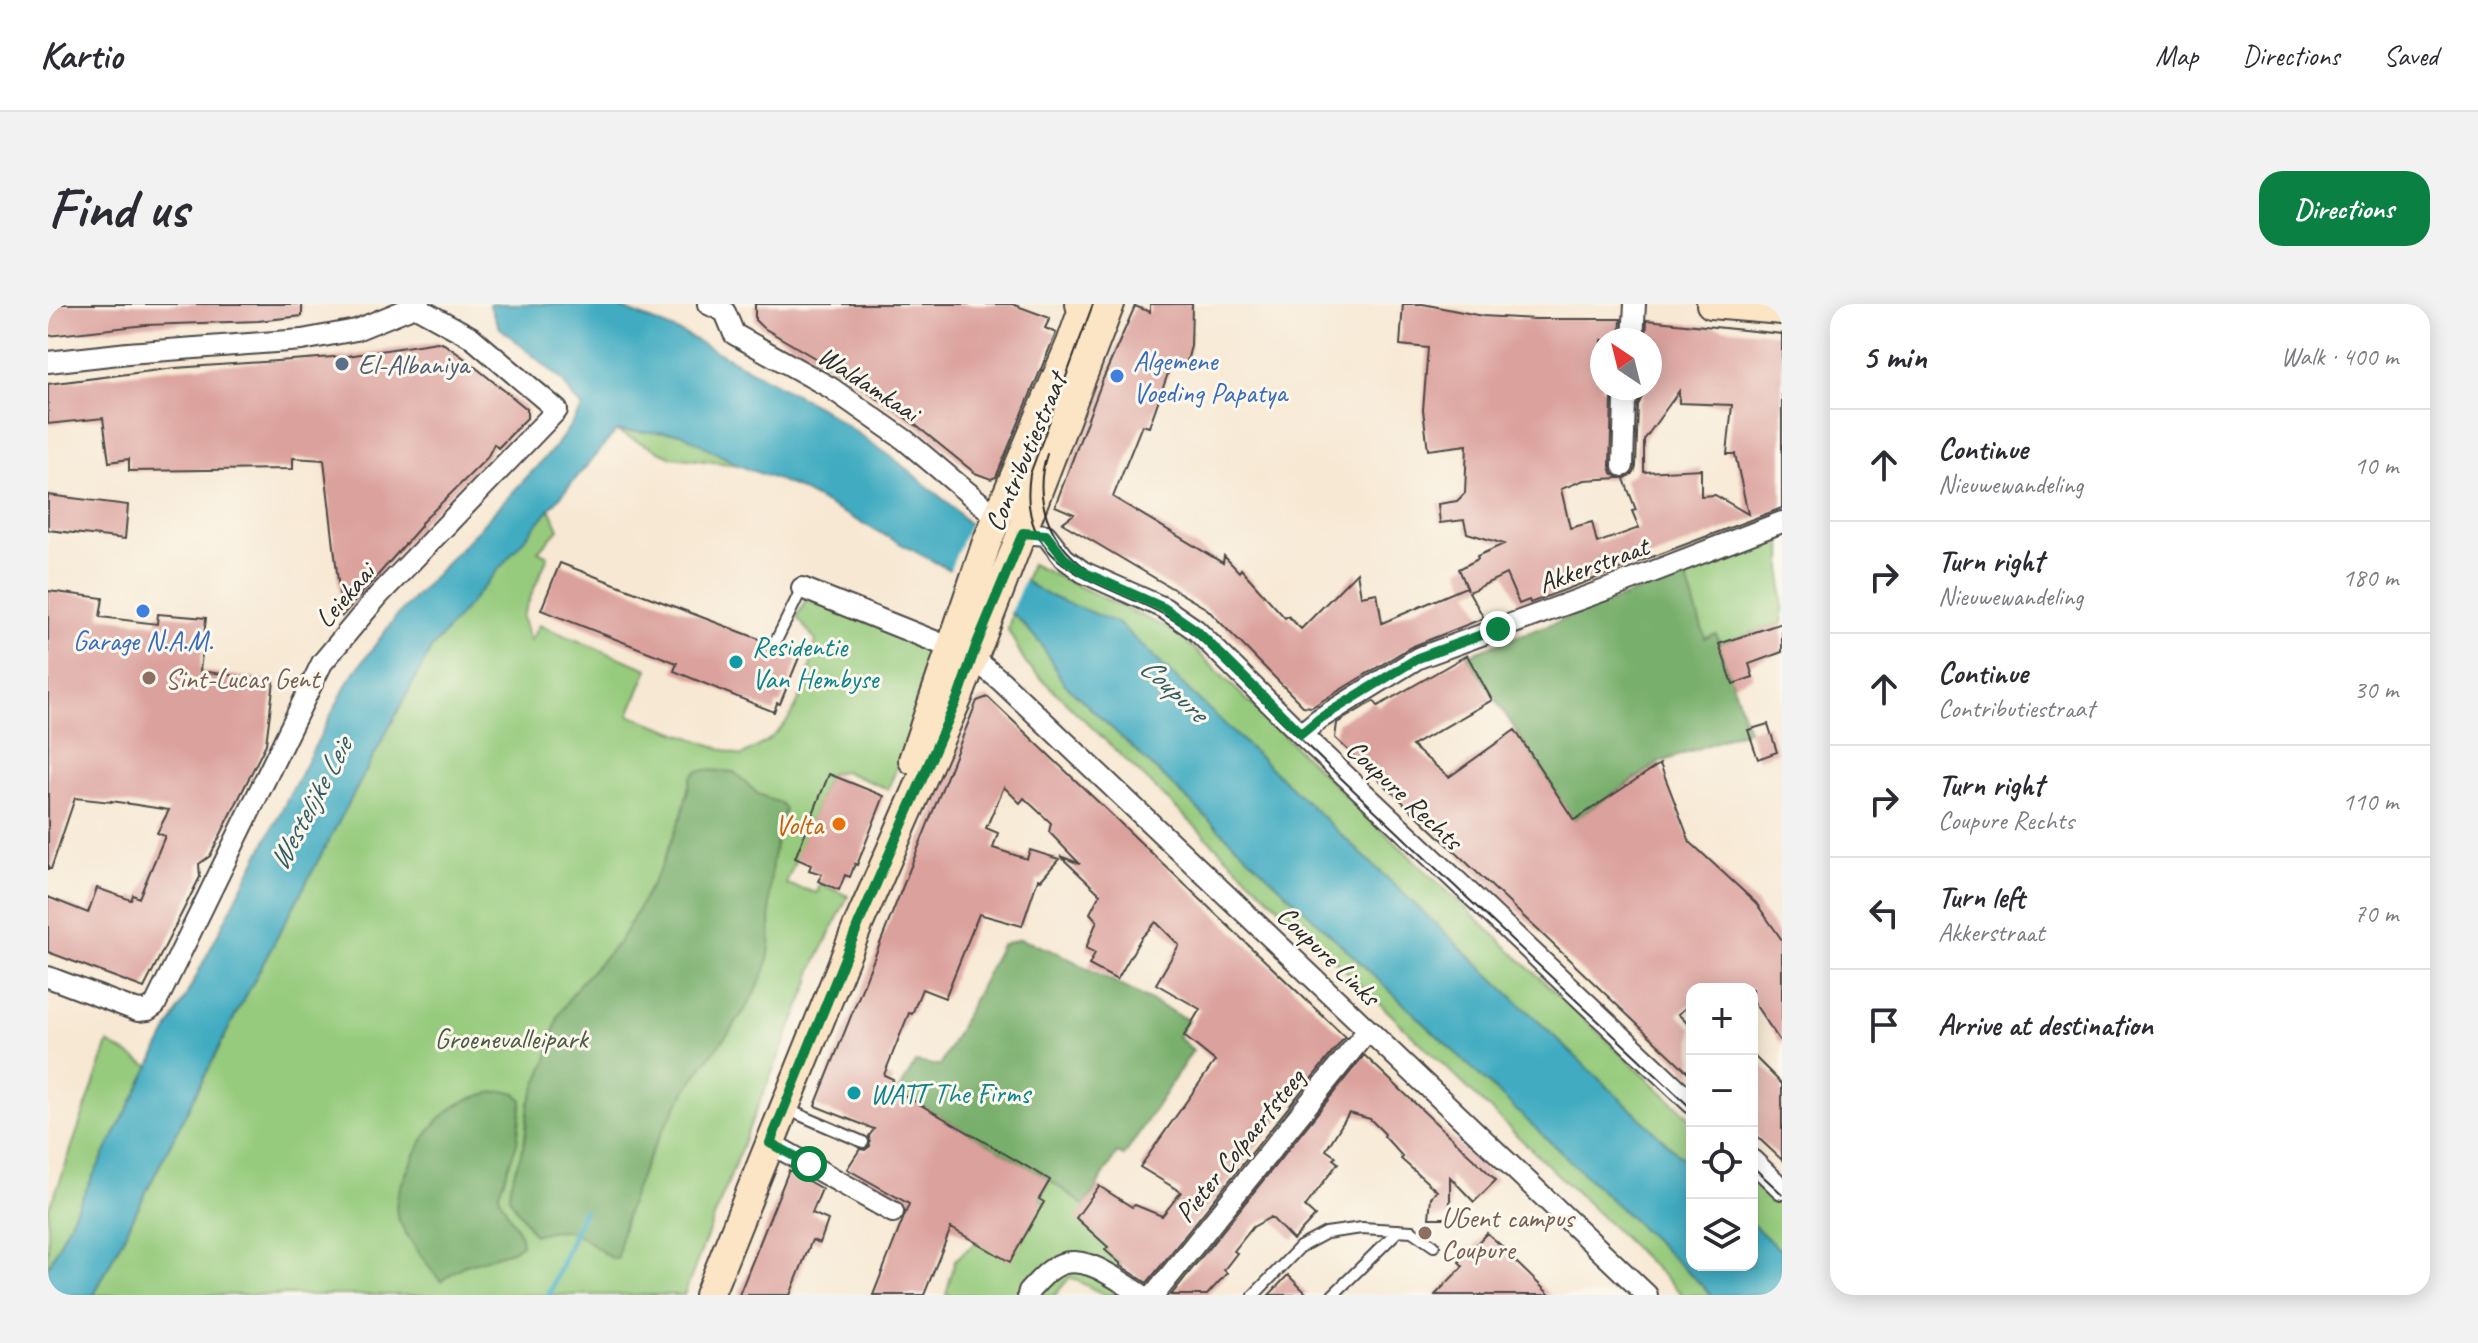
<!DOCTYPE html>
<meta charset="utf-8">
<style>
body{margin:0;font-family:Caveat,sans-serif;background:#f2f2f3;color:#2b2b33}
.controls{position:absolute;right:24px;bottom:24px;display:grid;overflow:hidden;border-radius:16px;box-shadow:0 4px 20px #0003}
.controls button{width:72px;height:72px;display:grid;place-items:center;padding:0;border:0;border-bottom:2px solid #e1e1e2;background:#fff;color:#2b2b33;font:40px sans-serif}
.compass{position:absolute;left:1542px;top:24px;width:72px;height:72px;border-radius:50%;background:#fff;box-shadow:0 4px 20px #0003;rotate:325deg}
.stop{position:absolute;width:24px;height:24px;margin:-18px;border:6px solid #0b8043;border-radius:50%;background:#fff}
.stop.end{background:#0b8043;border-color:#fff;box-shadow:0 2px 8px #0008}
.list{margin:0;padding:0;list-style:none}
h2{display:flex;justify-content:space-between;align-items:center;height:104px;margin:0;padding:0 32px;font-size:34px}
h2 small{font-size:26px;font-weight:400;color:#7c7c81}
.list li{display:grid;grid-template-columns:52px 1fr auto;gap:24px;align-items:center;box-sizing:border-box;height:112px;padding:0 32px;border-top:2px solid #e1e1e2}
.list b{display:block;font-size:30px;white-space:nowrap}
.list p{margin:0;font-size:26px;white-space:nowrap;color:#7c7c81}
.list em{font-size:26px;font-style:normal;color:#7c7c81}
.icon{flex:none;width:44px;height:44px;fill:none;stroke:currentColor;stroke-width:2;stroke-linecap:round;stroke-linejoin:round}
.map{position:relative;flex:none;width:1734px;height:991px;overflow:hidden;border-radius:24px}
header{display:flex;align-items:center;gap:48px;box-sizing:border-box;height:112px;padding:0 40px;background:#fff;border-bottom:2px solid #e1e1e2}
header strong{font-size:38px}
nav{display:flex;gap:44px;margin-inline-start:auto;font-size:28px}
.intro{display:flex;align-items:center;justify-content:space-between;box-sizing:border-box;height:192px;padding:0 48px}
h1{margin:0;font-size:56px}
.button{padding:20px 36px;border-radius:24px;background:#0b8043;color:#fff;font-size:28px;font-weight:700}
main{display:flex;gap:48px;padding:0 48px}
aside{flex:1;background:#fff;border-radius:24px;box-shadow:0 4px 20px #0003}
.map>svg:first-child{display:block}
</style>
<header>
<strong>Kartio</strong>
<nav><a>Map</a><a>Directions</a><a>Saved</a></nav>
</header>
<div class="intro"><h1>Find us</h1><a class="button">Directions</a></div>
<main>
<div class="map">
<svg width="1734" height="991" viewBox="0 0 1734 991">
<rect width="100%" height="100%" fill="#fbf7ec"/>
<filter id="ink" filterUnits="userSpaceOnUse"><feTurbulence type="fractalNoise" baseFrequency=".0125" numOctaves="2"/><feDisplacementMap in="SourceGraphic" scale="16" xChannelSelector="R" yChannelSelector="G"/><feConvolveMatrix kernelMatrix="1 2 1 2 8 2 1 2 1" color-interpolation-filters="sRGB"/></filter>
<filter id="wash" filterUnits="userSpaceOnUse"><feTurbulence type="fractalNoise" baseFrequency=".006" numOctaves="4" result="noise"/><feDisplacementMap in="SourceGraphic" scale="32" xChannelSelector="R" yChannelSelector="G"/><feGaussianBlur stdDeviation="1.8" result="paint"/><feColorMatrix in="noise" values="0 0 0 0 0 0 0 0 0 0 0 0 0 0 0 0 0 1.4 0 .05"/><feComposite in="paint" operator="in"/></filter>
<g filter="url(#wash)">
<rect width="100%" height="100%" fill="#f7e8d3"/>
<!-- green -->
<path fill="#96cb7d" stroke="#607b54" stroke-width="2" d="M568,127L633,129L690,161L624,153Z
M502,204L511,225L490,247L500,252L474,313L482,337L491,321L600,365L581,411L693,452C704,446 716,440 725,432C752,410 762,369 768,337L749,313L759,294L884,344L857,444L840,485L795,467L781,470L738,580L769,589L772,580L800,592L763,668L762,678L707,809L636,991H46L186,714L383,345Z
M1734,233V319L1671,340L1668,331L1657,335L1637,270Z
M983,260L1130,329L1306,500L1644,816V863L1072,321C1040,306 1006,299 977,277Z
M964,308L993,340L1015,378L1664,991H1635L978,360L960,326Z
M60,739L102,763L0,964V905L11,880Z
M1704,872L1734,900V948L1704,920Z
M1002,876L1037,902L1061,939L1058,947L1073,960L1067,967L1086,991H1057L1022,973L1007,991H898L907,956L928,938L996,898L991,895Z"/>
<!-- forest -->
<path fill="#78af6c" stroke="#526d4c" stroke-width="2" d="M1637,270L1657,334L1668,330L1700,426L1611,459L1526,516L1419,351Z
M659,466L686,468L710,490L732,499L737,505C729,530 723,555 722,582C720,609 727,639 717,666C700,713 663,746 637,788C617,822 595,859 583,897C579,908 576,920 573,932C571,940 572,948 569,955C561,954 558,951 552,946C526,927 517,921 486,931L461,893L462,881L476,841L481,799L499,756L510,712L531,680L571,638L584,616L613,563L634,510L643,473L649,467Z
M972,635L1010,649L1140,716L1130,733L1145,746L1076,852L1069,849L1037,902L1002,876L850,788L868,758L892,762L953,641Z
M460,787L468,789L474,796L469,839L451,889L452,895L473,932L474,940L466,946L415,962L393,977C383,967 352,924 349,911C346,896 352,883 358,870C378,821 404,790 460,787Z"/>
<!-- water -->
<path fill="#41abc1" stroke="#366b76" stroke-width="2" d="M441,0H564L638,31L773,104L845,154L901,200L977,277C1006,299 1040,304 1072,321L1644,863V961H1704V920L1734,948V991H1664L1015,378L993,340L971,315L902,266L743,181L690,161L633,129L568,127L383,345L186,714L46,991H0V964L28,905L301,376L348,313L508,142L535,103L526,95L514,76L451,23Z"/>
<!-- pier -->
<path fill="#f7e8d3" d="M922,218L935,227L978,272L961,312L900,270Z"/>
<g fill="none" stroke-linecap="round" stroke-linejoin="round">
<!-- stream -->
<path stroke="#41abc1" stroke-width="6" d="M501,991L535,907"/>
</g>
<g id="blocks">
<!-- building -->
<path fill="#dba19c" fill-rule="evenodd" d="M0,0H254V12L210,17L98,21L0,32Z
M707,0H964L1002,14L997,24L1008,29L948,173L943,175L927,169L865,119L789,67L714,23L707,16Z
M1102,0H1144L1143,42L1138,61H1123L1101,123L1094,121L1065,193L1175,259L1176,252L1191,268L1193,265L1237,314L1240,312L1253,325L1309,268L1313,292L1329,289L1334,319L1418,283L1420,286L1411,265L1430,255L1429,252L1456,240L1419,229L1416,216L1392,219L1390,200L1409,197L1417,189L1419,141L1380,146L1375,106L1380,44L1352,41L1355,0H1375L1434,12L1487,15H1573L1572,36H1554V84H1569L1564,96L1562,162L1564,169L1572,174L1536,176L1513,185L1522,224L1544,218L1549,239L1591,224L1584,207L1588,206L1576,175L1586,169L1588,163L1590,101L1595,91V84H1602V36H1598L1599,16L1734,30V204L1482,299L1481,296L1471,300L1458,270L1421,288L1436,314L1363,343L1264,403L1255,402L1159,305L1014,219L1026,210L1007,202L1055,75L1087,2L1102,8ZM1631,87V99L1684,101L1679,150H1687L1700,210L1667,191L1653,192V165L1596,168V136Z
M389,38L396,40L416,54L479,105V114L450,144L446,140L439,154L373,219V222L294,312L276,156L245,154V165L81,167V155L61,158L55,114L0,120V80L127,64L300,52Z
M0,191L80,201L77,235L0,226Z
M512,259L719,338V345L723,348H730L734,343L752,351L732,400L729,399L726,408L626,367L629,359L493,306Z
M0,287L55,294L52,313L109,320L110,310L158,314L152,367L226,377L218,440L162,552L151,560L152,573L96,684L0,648V593L40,609L49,584L83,596L85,591L91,594L117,532L109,529L121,506L63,497V498L27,494L3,565H0Z
M1734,319V348L1701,360L1705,373L1685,380L1671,340Z
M1419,351L1444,396L1364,442L1401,473L1467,426L1526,516L1612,460L1642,538L1708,599L1734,636V740L1704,696V685H1644V699L1630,710L1644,724V772L1287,434L1289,419L1326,397L1330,402Z
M940,393L1297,733L1099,979L1072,961L1073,960L1057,946L1060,943L1028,914L1051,882L1084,903L1087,901L1114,912L1133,888L1092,863L1167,757L1136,732L1152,705L1108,680L1131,641L1108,618L1093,634L1069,676L1041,661L1047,649L1038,644L1049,617L1042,609L1052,590L1012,552L1032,560L1001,528L1003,519L976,494L972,499L956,483L938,524L950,529L945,544L979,555L982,546L1011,555L993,576L990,575L974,622L931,610L897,694L874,685L864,710L861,709L836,771L845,775L842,783L1002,876L991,895L996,898L962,958L903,924L876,991H825L861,900L799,865L812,845L817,846L822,842L821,832L826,825L767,802L929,397Z
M1720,420L1729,448L1710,455L1700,426Z
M781,470L836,492L809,561L807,560L802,573L797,571L791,586L770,577L774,570L761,566L763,561L747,554Z
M1704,750L1734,780V856L1704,828Z
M1316,751L1448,876L1426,898L1402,873V914H1381L1383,893L1389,887L1353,855L1355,853L1336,832L1337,830L1322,815L1301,809L1278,846L1288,853L1285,855L1290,859L1257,903L1267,912L1245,936L1223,913L1205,923L1186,947L1189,949L1176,966L1179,969L1159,991H1123Z
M741,866L774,885L764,909L780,916L772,939L764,936L742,991H691Z
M1439,929L1466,953L1465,955L1502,991H1387L1415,962L1411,958Z
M1240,971L1260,991H1221Z"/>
</g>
</g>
<g filter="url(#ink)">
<use href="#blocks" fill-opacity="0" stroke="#4a4744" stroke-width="2"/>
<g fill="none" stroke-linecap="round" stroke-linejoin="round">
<defs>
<path id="lane" d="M726,341L754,284
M738,805L815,838
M1206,991L1252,943L1278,929L1314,924L1364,927L1386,942
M1285,991L1351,926"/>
<path id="street" d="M660,0L677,8L686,30L783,84L857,136L950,214
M1585,36L1587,0
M0,58L80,49L254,36L308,26L372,0
M1575,162L1577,96L1582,90V84
M975,229L998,231L1016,254L1035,268L1116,304L1148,326L1253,430L1644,799
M754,284L901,343
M924,353L953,377L1599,991
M1253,430L1271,415L1370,354L1568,282L1734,218
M0,673L90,707L100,706L107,701L274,359L330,292L509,106L423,33L368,3
M722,839L845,908
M1704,856L1734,885
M980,991L981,987C988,980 995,971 1004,965C1032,944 1069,976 1094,991
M1106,991L1320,726"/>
<path id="secondary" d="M1663,0L1734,6
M865,456L939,238L1023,39L1034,8L1032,0
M661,991L811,619L911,391L1062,0"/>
</defs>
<!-- lane casing -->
<use href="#lane" stroke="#4a4744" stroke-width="14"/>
<!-- street casing -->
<use href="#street" stroke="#4a4744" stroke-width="24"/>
<!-- secondary casing -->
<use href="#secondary" stroke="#4a4744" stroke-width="32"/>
<!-- lane -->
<use href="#lane" stroke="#fff" stroke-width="10"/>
<!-- street -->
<use href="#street" stroke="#fff" stroke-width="20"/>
<!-- secondary -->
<use href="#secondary" stroke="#fce5c4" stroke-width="28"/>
<!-- tram -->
<path stroke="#2b2b2b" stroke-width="2" d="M1045,0L982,170C965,281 1083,278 1144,329C1166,346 1185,368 1205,388C1235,418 1265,448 1296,477C1411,587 1528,696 1644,805
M999,150C984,194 1001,238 1039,265
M1704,862L1734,890"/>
</g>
</g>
<g fill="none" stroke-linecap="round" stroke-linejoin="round" filter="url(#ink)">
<!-- route -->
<path stroke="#0b8043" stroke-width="10" d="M761,860L722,839L811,619L911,391L928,342L975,229L998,231L1016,254L1035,268L1116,304L1148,326L1253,430L1271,415L1370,354L1450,325"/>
</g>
<!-- markers -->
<circle fill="#5c6f8a" stroke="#fbf7ec" stroke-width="3" cx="294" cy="60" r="8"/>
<g fill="#3f7fe0" stroke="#fbf7ec" stroke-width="3">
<circle cx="1069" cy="72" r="8"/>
<circle cx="95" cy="307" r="8"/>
</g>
<g fill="#0f9aa8" stroke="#fbf7ec" stroke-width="3">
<circle cx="688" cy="358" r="8"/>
<circle cx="806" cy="789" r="8"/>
</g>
<g fill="#8d6e63" stroke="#fbf7ec" stroke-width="3">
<circle cx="101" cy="374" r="8"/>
<circle cx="1377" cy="929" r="8"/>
</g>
<circle fill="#e8710a" stroke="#fbf7ec" stroke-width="3" cx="791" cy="520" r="8"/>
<g text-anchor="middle" stroke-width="6" stroke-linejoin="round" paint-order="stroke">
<!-- shop labels -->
<g font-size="28" fill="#366cbe" stroke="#fbf7ec" text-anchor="start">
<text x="1085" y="66">Algemene<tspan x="1085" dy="32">Voeding Papatya</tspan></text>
<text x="95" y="346" text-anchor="middle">Garage N.A.M.</text>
</g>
<!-- service labels -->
<g font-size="28" fill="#4e5e75" stroke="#fbf7ec" text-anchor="start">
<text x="310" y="70">El-Albaniya</text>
</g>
<!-- street labels -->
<g font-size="28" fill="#2b2b2b" stroke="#fbf7ec">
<text transform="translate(821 79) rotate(33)" y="10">Waldamkaai</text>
<text transform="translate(977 148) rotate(-67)" y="10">Contributiestraat</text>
<text transform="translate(1545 260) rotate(-20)" y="10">Akkerstraat</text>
<text transform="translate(296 291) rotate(-49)" y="10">Leiekaai</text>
<text transform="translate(1357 490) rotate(43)" y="10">Coupure Rechts</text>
<text transform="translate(1281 651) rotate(44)" y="10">Coupure Links</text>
<text transform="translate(1191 841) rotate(-51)" y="10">Pieter Colpaertsteeg</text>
</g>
<!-- culture labels -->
<g font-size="28" fill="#0d838f" stroke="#fbf7ec" text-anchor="start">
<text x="704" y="352">Residentie<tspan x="704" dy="32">Van Hembyse</tspan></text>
<text x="822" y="799">WATT The Firms</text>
</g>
<!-- education labels -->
<g font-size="28" fill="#785e54" stroke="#fbf7ec" text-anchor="start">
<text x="117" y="384">Sint-Lucas Gent</text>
<text x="1393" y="923">UGent campus<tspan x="1393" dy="32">Coupure</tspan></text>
</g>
<!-- food labels -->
<g font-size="28" fill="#c56008" stroke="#fbf7ec" text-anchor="end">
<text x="775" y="530">Volta</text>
</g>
<!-- park labels -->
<g font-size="28" fill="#4b5b44" stroke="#fbf7ec">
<text x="463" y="744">Groenevalleipark</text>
</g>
<!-- water labels -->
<g font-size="30" font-style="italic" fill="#345e67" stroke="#fbf7ec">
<text transform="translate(1126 385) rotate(43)" y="10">Coupure</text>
<text transform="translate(262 500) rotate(-62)" y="10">Westelijke Leie</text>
</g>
</g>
</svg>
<div class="controls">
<button>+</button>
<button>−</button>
<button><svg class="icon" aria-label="locate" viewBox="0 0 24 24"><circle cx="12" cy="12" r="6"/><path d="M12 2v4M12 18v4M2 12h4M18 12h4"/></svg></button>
<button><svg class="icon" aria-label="layers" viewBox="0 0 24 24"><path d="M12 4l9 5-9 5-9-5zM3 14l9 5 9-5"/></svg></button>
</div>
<svg class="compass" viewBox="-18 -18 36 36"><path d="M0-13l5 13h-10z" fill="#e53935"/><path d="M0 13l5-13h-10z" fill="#7c7c81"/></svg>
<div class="stop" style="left:761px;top:860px"></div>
<div class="stop end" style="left:1450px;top:325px"></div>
</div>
<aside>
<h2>5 min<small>Walk · 400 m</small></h2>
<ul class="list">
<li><svg class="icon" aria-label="ahead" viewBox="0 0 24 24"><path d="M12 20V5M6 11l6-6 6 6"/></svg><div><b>Continue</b><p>Nieuwewandeling</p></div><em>10 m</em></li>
<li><svg class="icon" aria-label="right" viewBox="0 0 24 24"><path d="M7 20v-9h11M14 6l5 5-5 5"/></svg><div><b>Turn right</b><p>Nieuwewandeling</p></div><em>180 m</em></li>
<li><svg class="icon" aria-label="ahead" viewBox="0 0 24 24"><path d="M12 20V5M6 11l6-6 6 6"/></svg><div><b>Continue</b><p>Contributiestraat</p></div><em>30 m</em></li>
<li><svg class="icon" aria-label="right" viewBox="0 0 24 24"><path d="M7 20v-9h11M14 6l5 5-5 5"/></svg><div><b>Turn right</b><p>Coupure Rechts</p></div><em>110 m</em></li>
<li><svg class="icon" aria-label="left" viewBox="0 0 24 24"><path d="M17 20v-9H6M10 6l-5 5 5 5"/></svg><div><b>Turn left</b><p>Akkerstraat</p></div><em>70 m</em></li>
<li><svg class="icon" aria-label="arrive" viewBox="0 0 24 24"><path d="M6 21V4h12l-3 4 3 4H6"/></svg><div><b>Arrive at destination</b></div></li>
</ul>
</aside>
</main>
